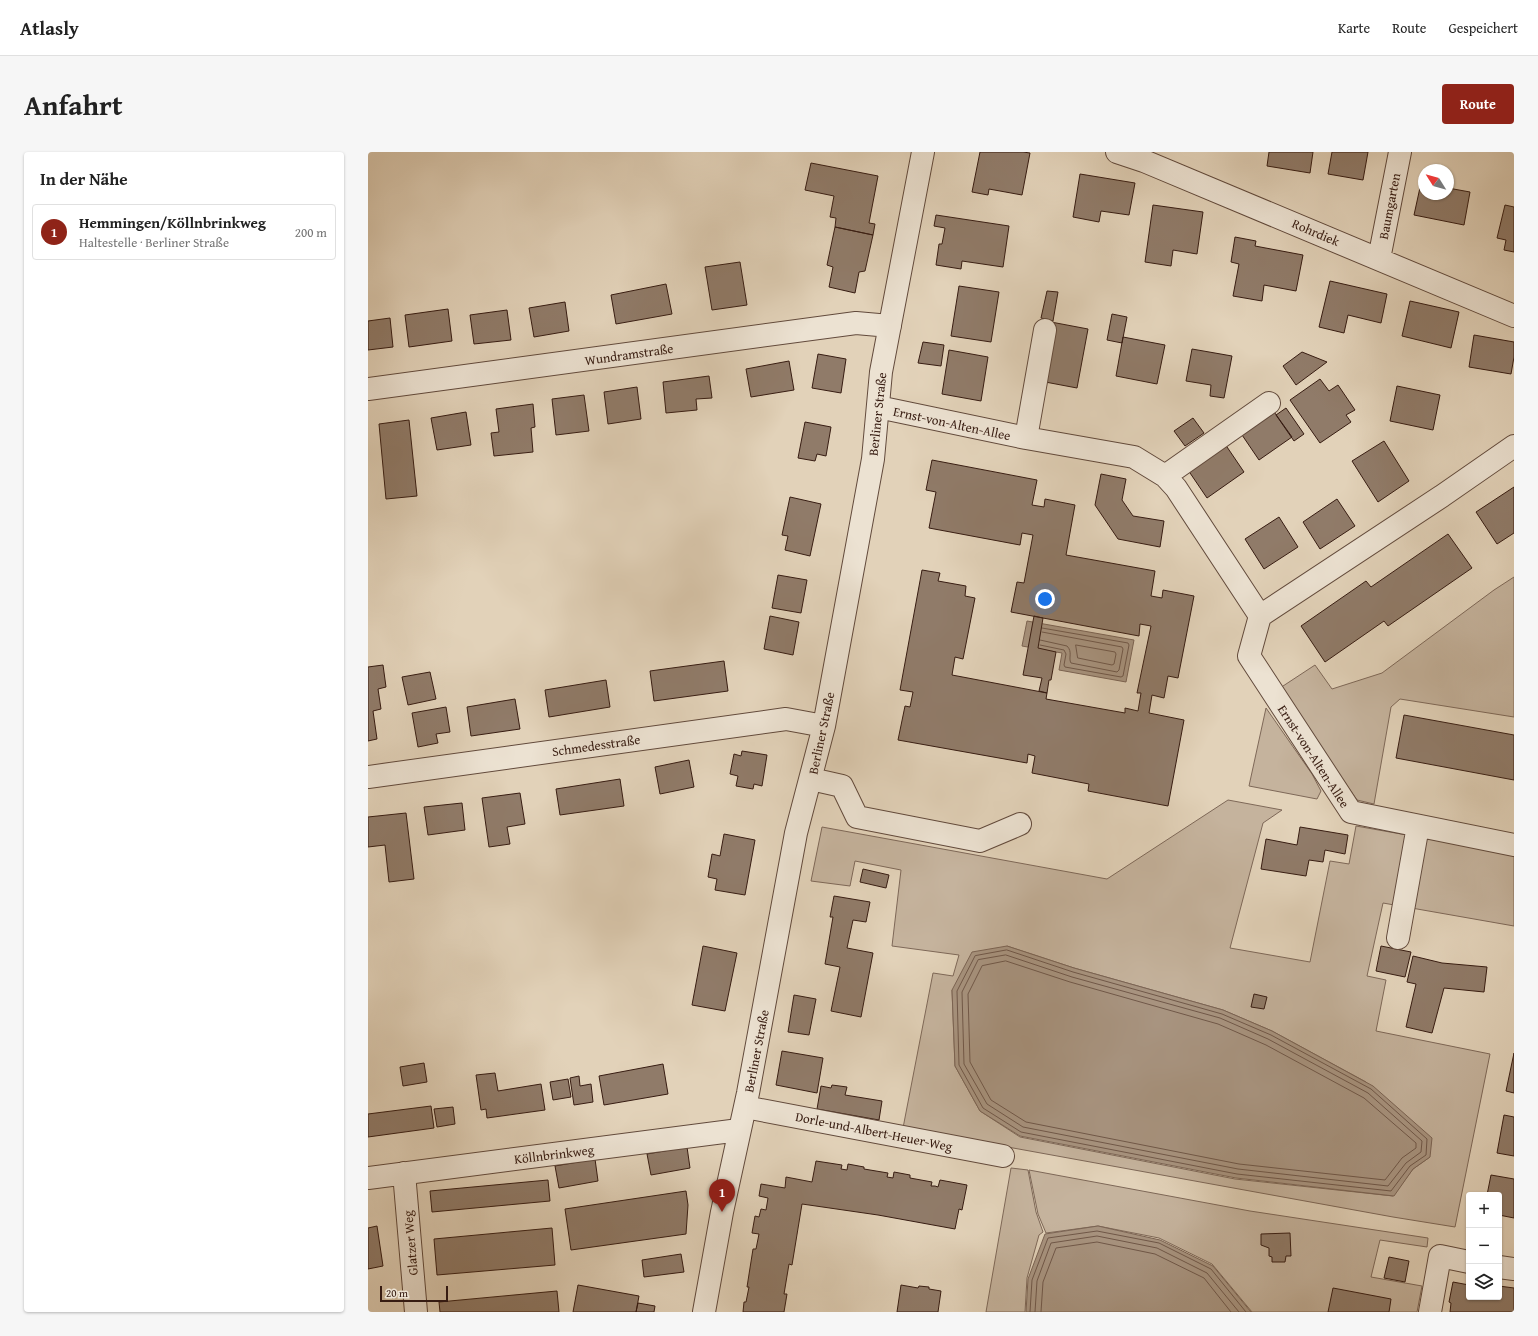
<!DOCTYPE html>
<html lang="de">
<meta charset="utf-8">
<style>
body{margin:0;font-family:"Gentium Book Plus",serif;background:#f6f6f6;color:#222}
.controls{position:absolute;right:12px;bottom:12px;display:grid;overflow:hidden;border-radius:4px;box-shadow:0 1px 3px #0004}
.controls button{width:36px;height:36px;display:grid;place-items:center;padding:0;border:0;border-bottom:1px solid #e0e0e0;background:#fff;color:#222;font:20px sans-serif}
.compass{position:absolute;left:1050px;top:12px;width:36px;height:36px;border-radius:50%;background:#fff;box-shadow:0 1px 3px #0004;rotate:307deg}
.scale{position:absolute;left:12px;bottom:10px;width:68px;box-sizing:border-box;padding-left:4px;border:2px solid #371c12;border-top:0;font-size:11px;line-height:14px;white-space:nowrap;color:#371c12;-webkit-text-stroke:3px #ece2d2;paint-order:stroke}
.you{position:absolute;left:677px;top:447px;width:14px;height:14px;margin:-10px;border:3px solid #fff;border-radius:50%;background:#1a73e8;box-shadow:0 0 0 6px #1a73e833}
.badge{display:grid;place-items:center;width:26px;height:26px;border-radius:50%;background:#8f2418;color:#fff;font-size:13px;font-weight:700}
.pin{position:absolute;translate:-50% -33px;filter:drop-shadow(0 1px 2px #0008)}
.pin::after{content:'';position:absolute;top:21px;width:14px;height:12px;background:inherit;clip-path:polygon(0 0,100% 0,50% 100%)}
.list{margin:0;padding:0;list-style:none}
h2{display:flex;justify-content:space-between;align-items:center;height:52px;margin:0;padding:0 16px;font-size:17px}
h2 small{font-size:13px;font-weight:400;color:#767676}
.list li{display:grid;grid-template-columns:26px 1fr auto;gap:12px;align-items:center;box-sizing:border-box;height:56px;margin:0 8px 8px;padding:0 8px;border:1px solid #e0e0e0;border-radius:4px}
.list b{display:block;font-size:15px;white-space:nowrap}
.list p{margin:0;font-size:13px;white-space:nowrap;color:#767676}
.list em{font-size:13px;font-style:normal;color:#767676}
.icon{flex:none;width:22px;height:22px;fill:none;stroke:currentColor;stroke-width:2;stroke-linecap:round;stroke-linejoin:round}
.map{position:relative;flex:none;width:1146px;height:1160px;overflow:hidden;border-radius:4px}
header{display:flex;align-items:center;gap:24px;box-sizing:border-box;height:56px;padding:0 20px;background:#fff;border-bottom:1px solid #e0e0e0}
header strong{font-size:19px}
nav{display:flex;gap:22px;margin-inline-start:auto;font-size:14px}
.intro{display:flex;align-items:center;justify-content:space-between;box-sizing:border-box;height:96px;padding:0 24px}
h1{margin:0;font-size:28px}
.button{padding:10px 18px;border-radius:4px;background:#8f2418;color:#fff;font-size:14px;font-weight:700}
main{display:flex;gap:24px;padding:0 24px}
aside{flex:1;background:#fff;border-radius:4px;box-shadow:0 1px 3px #0004}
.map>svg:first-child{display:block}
</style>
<header>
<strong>Atlasly</strong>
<nav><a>Karte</a><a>Route</a><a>Gespeichert</a></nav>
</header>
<div class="intro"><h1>Anfahrt</h1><a class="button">Route</a></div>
<main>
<aside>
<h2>In der Nähe<small></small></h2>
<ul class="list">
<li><span class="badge">1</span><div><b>Hemmingen/Köllnbrinkweg</b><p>Haltestelle · Berliner Straße</p></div><em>200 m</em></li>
</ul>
</aside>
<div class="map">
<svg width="1146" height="1160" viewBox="0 0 1146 1160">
<rect width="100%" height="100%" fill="#e2d2b9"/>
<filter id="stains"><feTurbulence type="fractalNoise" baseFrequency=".005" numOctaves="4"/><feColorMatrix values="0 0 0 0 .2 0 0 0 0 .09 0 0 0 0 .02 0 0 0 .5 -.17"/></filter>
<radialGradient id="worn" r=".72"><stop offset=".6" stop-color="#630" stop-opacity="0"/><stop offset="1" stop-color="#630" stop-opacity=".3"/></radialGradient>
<!-- green -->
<path fill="#c5b39d" stroke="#7e6858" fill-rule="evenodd" d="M1146,425V565L1032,547L1023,555L1006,652L989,648L912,536L947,513L964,537L1014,521L1126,438Z
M898,556L944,622L953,639L949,647L881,634Z
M860,648L914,658L895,671L862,796L942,810L962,709L981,712L988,674L1146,702V774L1015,751L999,824L1018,828L1008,879L1122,902L1087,1075L1025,1065L535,976L565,821L585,824L591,803L524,794L533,718L487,709L482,734L443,729L454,675L739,727ZM639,794L706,816L855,858L904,879L998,930L1062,1005L1045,1017L1025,1044L867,1027L652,985L612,959L587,914L584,838Z
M643,1016L660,1018L668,1060L675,1080L671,1083L659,1126L657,1160H618Z
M661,1018L882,1059L1060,1086L1059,1095L1012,1088L1003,1125L1054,1134L1049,1160H884L844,1112L791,1086L730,1074L678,1081L670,1062Z"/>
<!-- water -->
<path fill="#a89480" stroke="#7b6454" d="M659,469L766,488L758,530L691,518L694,501L654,494Z
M639,794L706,816L855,858L904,879L1005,934L1064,986L1062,1005L1045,1017L1026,1044L868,1026L652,984L612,959L587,914L584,838L604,800Z
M730,1074L792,1088L845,1114L883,1160H658L660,1127L677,1082Z"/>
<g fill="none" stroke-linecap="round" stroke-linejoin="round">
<!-- shore -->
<path stroke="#705849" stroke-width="1" d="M672,488L699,494C705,500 700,506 703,511L749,520L751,518L755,497L754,495L674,480
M672,493L696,498L698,502L696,513L697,515L753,525L755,524L761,493L760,491L674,476
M708,493L747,500L748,502L746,512L744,513L710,506Z
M639,798L705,820L854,862L903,883L1003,937L1059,987L1058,1003L1042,1014L1023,1039L869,1022L653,980L615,956L591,913L589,839L607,804Z
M638,803L704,825L852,866L900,887L1000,941L1054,989L1053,1000L1038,1011L1020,1034L870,1017L655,975L619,952L596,912L594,840L610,808Z
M638,809L702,830L850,872L898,893L996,946L1048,991V996L1034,1006L1017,1028L871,1012L658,970L623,948L602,910L600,842L614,814Z
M662,1160L664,1128L680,1086L729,1079L791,1091L843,1117L878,1160
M667,1160L669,1129L683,1091L729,1084L789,1096L839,1121L871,1160
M673,1160L675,1130L688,1096L729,1090L787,1102L836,1126L863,1160"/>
</g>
<!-- building -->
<path fill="#907b69" stroke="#371c12" d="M612,0H655L662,1L654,43L621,37L620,43L604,40Z
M901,0H945L942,21L899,14Z
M964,0H1000L995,28L960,22Z
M443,11L510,24L501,71L507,72L505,83L467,75L468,66L462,65L466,44L437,38Z
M712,22L767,31L761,63L733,59L731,70L705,65Z
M1053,31H1056V42H1080V36L1102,40L1096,73L1046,63Z
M785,53L835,60L829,102L805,98L803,114L777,110Z
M1137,53L1146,55V100L1136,98L1138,88L1129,86Z
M568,63L641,74L635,115L594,109L593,117L568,113L571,92H574L577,76L566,74Z
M467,75L505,83L497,119L491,120L487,141L461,135L465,115L459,113Z
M867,85L888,89L887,94L935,103L928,139L896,133L894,149L865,144L871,112L863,110Z
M372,110L379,153L344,158L337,115Z
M962,129L1019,142L1013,171L980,163L976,181L951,175Z
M298,132L304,162L248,172L243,143Z
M591,134L631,140L623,190L583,184Z
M679,139L690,140L685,169L673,166Z
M1042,149L1091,160L1083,196L1034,184Z
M197,150L201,179L166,185L161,156Z
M80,157L84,189L41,195L37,163Z
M139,158L143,188L106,192L102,163Z
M744,162L759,165L754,191L739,188Z
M22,166L25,195L0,198V169Z
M683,170L720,177L709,236L672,229Z
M1106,183L1146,190V205L1143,222L1101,215Z
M755,185L797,193L789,232L748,224Z
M555,190L576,193L573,214L550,211Z
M824,197L864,204L856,246L842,244L843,233L818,229Z
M581,198L620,205L613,249L574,242Z
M934,200L959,210L928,233L915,214Z
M450,202L478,207L473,241L444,236Z
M421,209L426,238L383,245L378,217Z
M341,224L344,246L328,247L329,258L298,261L295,230Z
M952,227L961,239L970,233L987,258L978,263L983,270L952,291L922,248Z
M1029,234L1072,243L1065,278L1022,269Z
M269,235L273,267L240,272L236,240Z
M216,243L221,279L188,283L184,247Z
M165,252L167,275L163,276L165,300L126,304L123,281L131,280L128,257Z
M918,256L936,282L926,289L908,263Z
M904,257L924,285L891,308L872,280Z
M98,260L103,293L69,298L63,266Z
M825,266L836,281L817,294L806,279Z
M41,268L49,344L18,347L11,272Z
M437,270L463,275L458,304L449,302L447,309L430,306Z
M1016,289L1041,329L1010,350L984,309Z
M857,292L876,320L839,346L820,318Z
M564,308L669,328L664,353L676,355L677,347L707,353L698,403L787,419L783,444L794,446L795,438L826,444L810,526L800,524L796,546L784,543L781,561L816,568L800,654L720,639L721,632L664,621L667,604L660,602L659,611L530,588L537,554L542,555L545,540L532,538L554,418L572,421L570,429L598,434L597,444L607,446L595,507L587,505L584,523L679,541L678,547L757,561V556L770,559L773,541H769L783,474L772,472L771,484L643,460L649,430L656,431L665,383L654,381L652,393L561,376L568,340L558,338Z
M733,322L758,327L754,348L765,364L796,369L792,395L750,387L727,353Z
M1146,335V381L1129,392L1108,360Z
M422,345L453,352L442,404L417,398L420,384L414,383Z
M969,347L987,374L952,397L935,370Z
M911,365L930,395L896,417L877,387Z
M1080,382L1104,416L1020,474L1016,469L957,510L933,474L998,429L1003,435Z
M410,423L439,428L433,461L404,456Z
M402,464L431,470L425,503L396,497Z
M666,464L675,466L670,496L688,500L683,528H681L679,541L671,539L674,526L655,523Z
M356,509L360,539L286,549L282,519Z
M15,513L18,535L10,537L13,557L5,559L9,587L0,589V515Z
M62,520L68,547L40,553L34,525Z
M238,528L242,555L181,565L177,538Z
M147,547L152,577L103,584L99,555Z
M78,555L82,580L68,582L70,591L50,595L44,561Z
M1036,563L1146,583V628L1028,606Z
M374,599L399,603L394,634L386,632L385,637L368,634L370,624L362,622L366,602L373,604Z
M321,608L326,635L292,642L287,615Z
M252,627L256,654L192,663L188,637Z
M152,641L157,672L139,675L142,692L121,695L114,646Z
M94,651L97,678L60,683L56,655Z
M38,661L46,727L21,730L17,693L0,695V665Z
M932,675L980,683L977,702L957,698L955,710L941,708L938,724L893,717L898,687L929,693Z
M356,682L387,688L377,743L347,738L349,727L340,725L344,702L352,704Z
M495,717L521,723L518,736L492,730Z
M466,744L502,750L498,770L485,768L479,796L505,801L493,865L463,859L472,815L457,812L465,765H462Z
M335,794L369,801L357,859L324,853Z
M1013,794L1043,800L1037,825L1008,819Z
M1045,804L1074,811L1119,815L1116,840L1076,836L1064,881L1038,875L1048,832L1039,830Z
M886,842L899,845L896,857L883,855Z
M426,843L448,847L441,883L420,880Z
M414,899L455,906L449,941L408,933Z
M1146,901V941L1138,939Z
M56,911L59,930L35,934L32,915Z
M295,912L300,942L236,953L231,924Z
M127,921L130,939L173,932L177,958L119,966L118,957L113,958L108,923Z
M211,924L212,934L223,932L225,950L206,953L202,926Z
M200,927L203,945L185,948L182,930Z
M464,933L479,935L477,943L514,949L511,968L449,957L453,934L463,936Z
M63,954L66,976L0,985V962Z
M85,955L87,972L69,975L66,957Z
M1136,963L1146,965V1004L1129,1001Z
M319,995L322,1016L283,1023L279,1002Z
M227,1007L230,1029L191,1036L187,1014Z
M448,1009L474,1013L473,1017L479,1018L480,1012L496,1015V1017L520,1021L519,1025L525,1026L526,1020L542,1023V1026L564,1030L563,1034H567L570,1035L572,1028L599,1033L594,1058L591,1057L587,1077L510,1063L434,1052L424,1113L421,1112L416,1142H419L416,1160H375L376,1150H378L381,1135H379L385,1097H388L391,1082L384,1081L387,1064L391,1065L393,1057L398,1058L400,1046L391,1044L393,1032L417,1036L418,1025L444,1030Z
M1123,1023L1146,1027V1066L1131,1063V1043H1119Z
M180,1028L182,1049L64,1060L62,1039Z
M318,1039L320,1053L318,1082L203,1098L197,1057Z
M9,1074L15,1114L0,1117V1076Z
M184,1076L187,1113L69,1123L66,1087Z
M922,1081L923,1104H918L917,1110H904V1105L901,1104V1096L893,1093V1082Z
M313,1102L316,1120L276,1125L274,1108Z
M1021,1105L1041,1109L1037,1130L1016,1126Z
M1085,1130L1101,1133V1145H1131V1134L1146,1136V1160H1082L1083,1151L1081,1150Z
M210,1133L271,1144L268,1160H205Z
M533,1133L550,1136L551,1134L561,1135V1137L573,1139L570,1160H529Z
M965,1136L1023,1147L1021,1160H960Z
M189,1139L191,1160H72L71,1150Z
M270,1151L287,1154L286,1160H268Z"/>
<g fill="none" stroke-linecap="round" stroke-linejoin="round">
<defs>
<path id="minor" d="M749,0L776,9L1146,164
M1011,107L1032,0
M0,237L488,171L522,174
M510,255L658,286L766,305L797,324L808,336L892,464L881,504L983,660L1146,693
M658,286L677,178
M797,324L901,251
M892,464L1074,344L1146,294
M0,625L418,567L456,574
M443,627L474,634L489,665L612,689L652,672
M1030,786L1050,674
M377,955L635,1004
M36,1021L48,1160
M0,1026L371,978
M1131,1115L1146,1117
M336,1160L354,1060L380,941L428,681L456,574L505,307L513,220L555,0
M1062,1160L1072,1104L1101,1110"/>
</defs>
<!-- minor casing -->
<use href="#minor" stroke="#624a3c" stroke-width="24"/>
<!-- minor -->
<use href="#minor" stroke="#ece2d2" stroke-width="22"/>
</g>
<g text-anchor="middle" stroke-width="3.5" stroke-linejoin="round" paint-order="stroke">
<!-- street labels -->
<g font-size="13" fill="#371c12" stroke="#ece2d2">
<text transform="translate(1021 54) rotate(-79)" y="5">Baumgarten</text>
<text transform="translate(948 80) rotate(23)" y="5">Rohrdiek</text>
<text transform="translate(261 202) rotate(-8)" y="5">Wundramstraße</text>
<text transform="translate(509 262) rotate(-84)" y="5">Berliner Straße</text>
<text transform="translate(584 271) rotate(12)" y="5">Ernst-von-Alten-Allee</text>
<text transform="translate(453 581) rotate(-78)" y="5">Berliner Straße</text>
<text transform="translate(228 593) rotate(-8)" y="5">Schmedesstraße</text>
<text transform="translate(946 604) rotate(57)" y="5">Ernst-von-Alten-Allee</text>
<text transform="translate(388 899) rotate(-79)" y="5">Berliner Straße</text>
<text transform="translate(506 979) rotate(11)" y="5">Dorle-und-Albert-Heuer-Weg</text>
<text transform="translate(186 1002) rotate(-7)" y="5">Köllnbrinkweg</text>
<text transform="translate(42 1091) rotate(-95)" y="5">Glatzer Weg</text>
</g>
</g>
<rect width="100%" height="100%" filter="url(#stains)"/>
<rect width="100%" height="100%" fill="url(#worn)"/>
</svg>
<div class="controls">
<button>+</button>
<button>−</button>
<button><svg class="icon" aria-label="layers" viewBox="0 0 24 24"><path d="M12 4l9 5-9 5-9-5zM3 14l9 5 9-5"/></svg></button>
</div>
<svg class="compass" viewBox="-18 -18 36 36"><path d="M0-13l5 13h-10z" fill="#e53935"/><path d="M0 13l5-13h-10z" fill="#767676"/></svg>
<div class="scale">20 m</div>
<div class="you"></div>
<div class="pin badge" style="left:354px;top:1060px">1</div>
</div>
</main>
